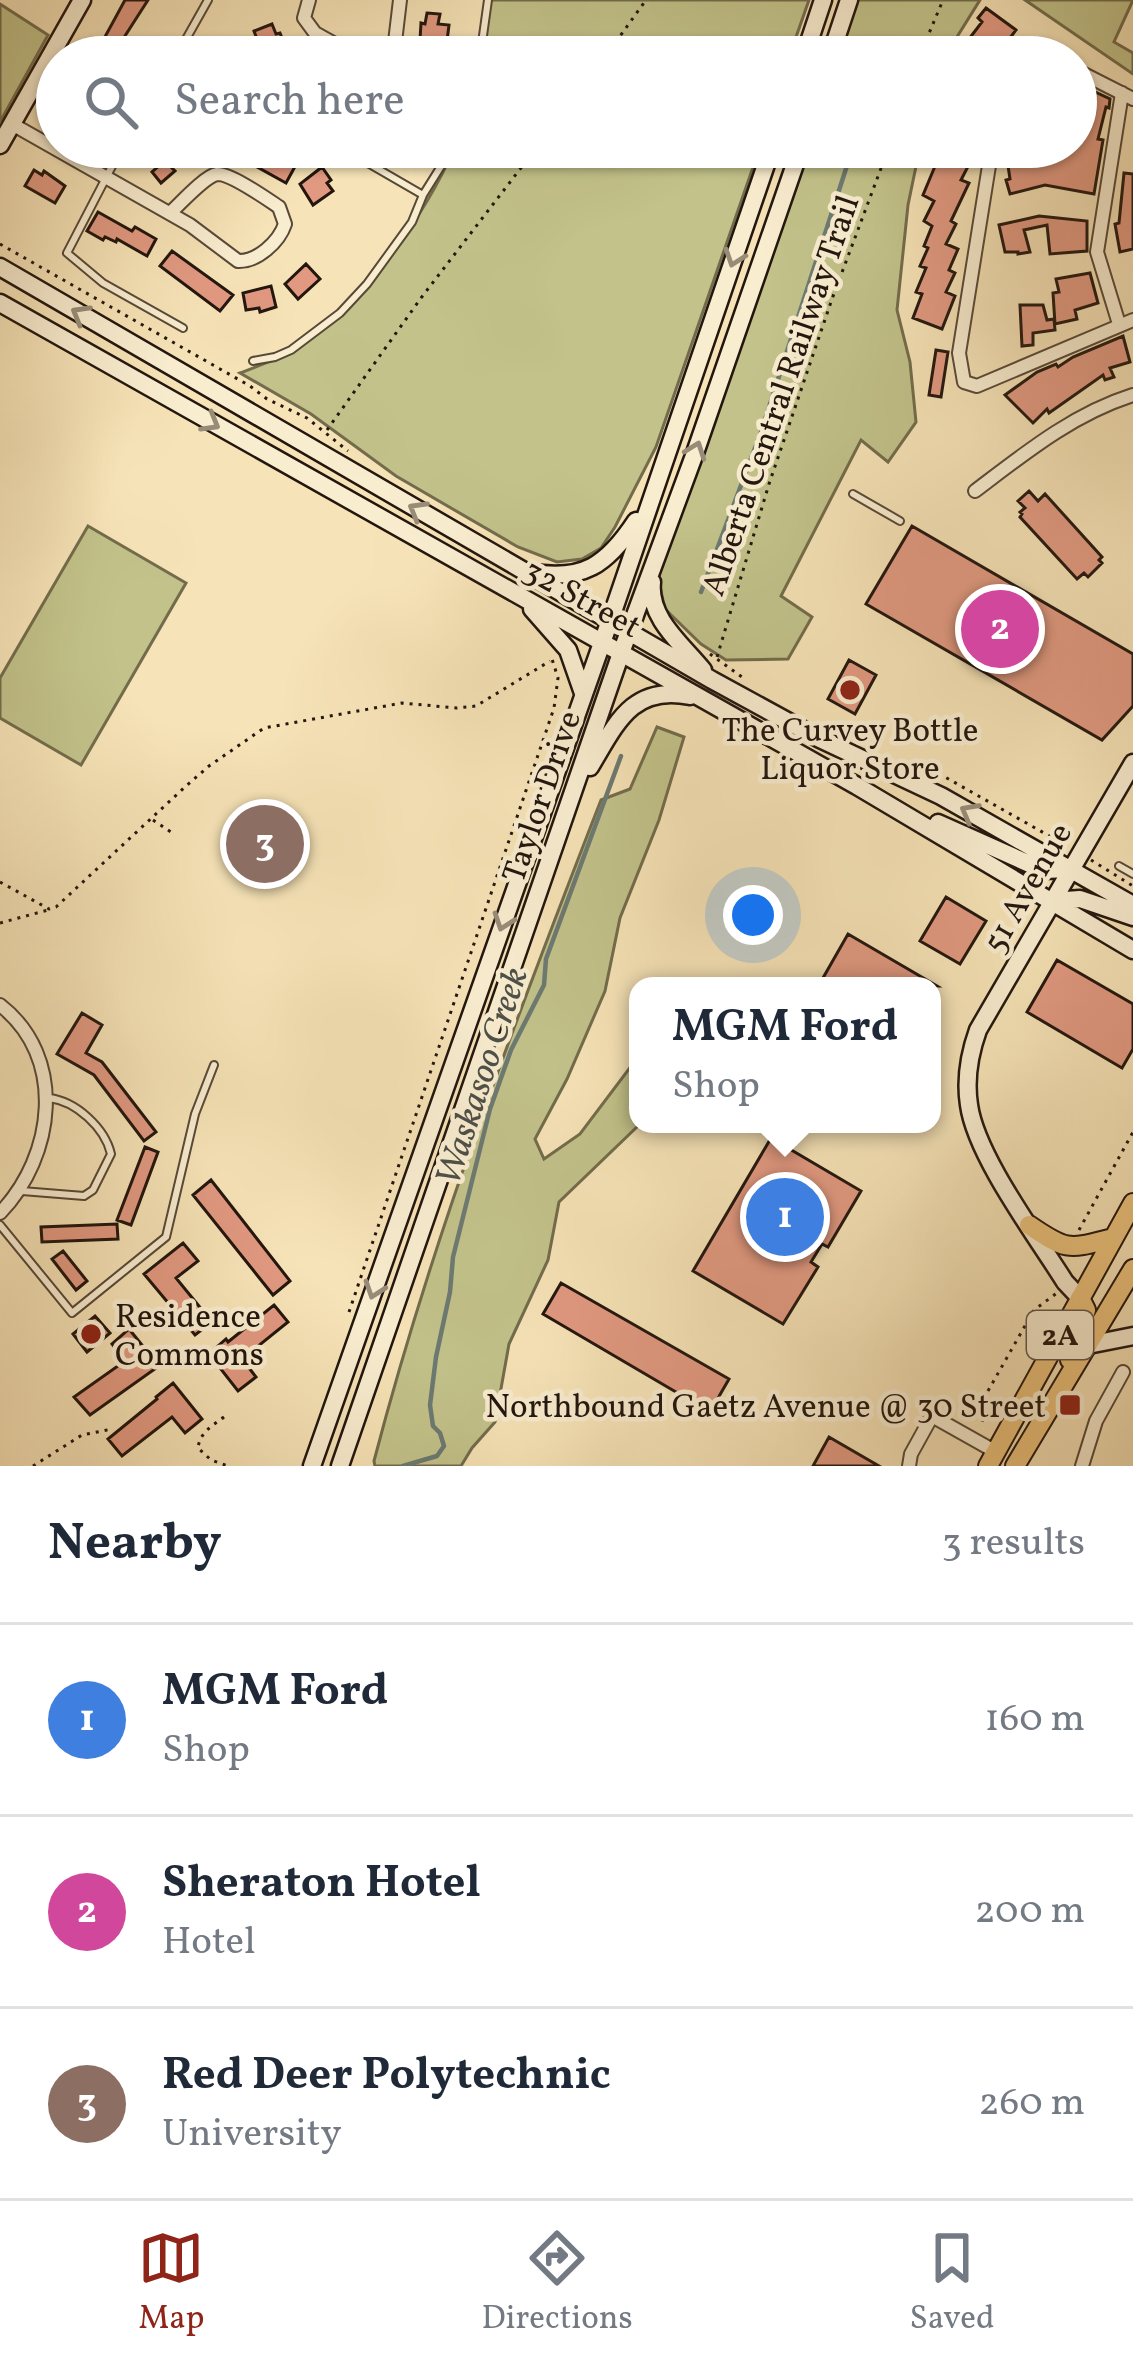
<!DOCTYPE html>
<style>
body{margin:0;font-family:Vollkorn,serif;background:#f2f2f3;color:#1f2937}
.you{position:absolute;left:753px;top:915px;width:42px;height:42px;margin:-30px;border:9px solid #fff;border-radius:50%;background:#1a73e8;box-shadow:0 0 0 18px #1a73e833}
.badge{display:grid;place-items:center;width:78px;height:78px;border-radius:50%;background:#8f2418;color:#fff;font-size:39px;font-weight:700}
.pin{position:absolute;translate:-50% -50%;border:6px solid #fff;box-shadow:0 3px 12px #0006}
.popup{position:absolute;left:629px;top:977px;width:312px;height:156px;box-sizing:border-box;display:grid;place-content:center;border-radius:24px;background:#fff;filter:drop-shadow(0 3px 9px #0005);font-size:39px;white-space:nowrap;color:#747a83}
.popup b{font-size:45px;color:#1f2937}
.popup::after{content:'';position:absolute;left:50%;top:100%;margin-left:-24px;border:24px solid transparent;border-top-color:#fff}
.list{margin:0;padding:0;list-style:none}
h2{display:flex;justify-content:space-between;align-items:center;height:156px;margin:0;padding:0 48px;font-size:51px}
h2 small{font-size:39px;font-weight:400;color:#747a83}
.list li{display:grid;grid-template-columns:78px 1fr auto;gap:36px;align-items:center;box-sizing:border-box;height:192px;padding:0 48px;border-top:3px solid #e0e1e3}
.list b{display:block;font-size:45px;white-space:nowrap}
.list p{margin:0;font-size:39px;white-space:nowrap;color:#747a83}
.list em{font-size:39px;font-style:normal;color:#747a83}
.icon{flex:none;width:66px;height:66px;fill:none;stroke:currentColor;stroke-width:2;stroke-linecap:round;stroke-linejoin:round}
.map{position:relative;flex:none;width:1133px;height:1466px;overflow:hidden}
.search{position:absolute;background:#fff;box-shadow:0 3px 9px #0004;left:36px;right:36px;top:36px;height:132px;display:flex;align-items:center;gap:30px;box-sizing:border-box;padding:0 42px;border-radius:66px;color:#747a83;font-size:45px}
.sheet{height:732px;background:#fff}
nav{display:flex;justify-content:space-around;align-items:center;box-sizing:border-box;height:168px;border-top:3px solid #e0e1e3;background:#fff;font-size:33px;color:#747a83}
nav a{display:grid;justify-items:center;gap:6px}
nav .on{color:#8f2418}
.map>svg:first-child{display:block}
</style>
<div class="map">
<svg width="1133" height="1466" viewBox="0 0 1133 1466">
<rect width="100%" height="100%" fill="#f6e3b7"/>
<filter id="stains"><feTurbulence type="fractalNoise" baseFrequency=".00167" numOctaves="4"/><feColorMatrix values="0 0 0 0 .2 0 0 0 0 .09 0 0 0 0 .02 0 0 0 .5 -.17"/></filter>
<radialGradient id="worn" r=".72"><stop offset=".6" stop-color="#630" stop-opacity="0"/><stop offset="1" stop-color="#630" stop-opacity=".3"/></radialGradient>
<!-- green -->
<path fill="#c2c28a" stroke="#726c4c" stroke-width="3" d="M488,0H809L789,57H483Z
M858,0H980L952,45L948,57H837Z
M1025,0H1133L1114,42L1133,53V74Z
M0,4L48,35L0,122Z
M455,147H760L656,447L615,527L601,548L582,559L557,562L518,547L396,476L311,414L240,373C257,366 277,360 292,350C360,306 423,220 455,147Z
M805,147H920L908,205L897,310L910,362L916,422L888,462L861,440L781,596L812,617L788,659L726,660L701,644L665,609L658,578Z
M88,526L186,583L81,765L0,718V678Z
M657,727L684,737L659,820L620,918L605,991L567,1079L535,1139L544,1159L580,1134L638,1057V1124H640L559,1202L548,1260L509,1344L495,1422L472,1448L461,1466H375L374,1461C433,1235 517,1016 601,800L630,789Z"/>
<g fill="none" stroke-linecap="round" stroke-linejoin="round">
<!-- stream -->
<path stroke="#6c7a72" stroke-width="4.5" d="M883,57L887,47
M701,592L761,432L853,147
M403,1466L437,1456L444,1446L440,1433L433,1426L430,1405L436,1357L450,1292L453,1257L490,1109L511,1050L544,985L546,959L621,756"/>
</g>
<!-- building -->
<path fill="#e19981" stroke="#22160e" stroke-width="3" d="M125,0H148L116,50L128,57H94Z
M986,8L1016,30L1001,50L1011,57H964L975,43L969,39L982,22L978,18Z
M427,13L440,14L438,24L449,25L447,41L437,40L435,57H419L421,23L425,24Z
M272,24L276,34L280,33L286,48L257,57L251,42L257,39L254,31Z
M1076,83L1110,99L1109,108L1106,107L1098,139L1103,140L1094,194L1045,185L1010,194L1006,180L1010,179L1007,159L1063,151V147H1076Z
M166,147H194L171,167L175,171L161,183L152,172L161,164L155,157Z
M221,147H260L275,156L278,150L298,161L286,183Z
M943,147H978L961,180L969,183L951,221L956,224L946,244L958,249L949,270L955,273L946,292L955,296L942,329L913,318L922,294L916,292L926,268L920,266L928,248L924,246L932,226L924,221L934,201L923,195Z
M322,167L331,180L327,183L333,191L313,205L300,184Z
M34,170L42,175L44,171L65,186L55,203L25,186Z
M1124,173L1133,174V249L1120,252L1115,224L1119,223Z
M98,212L132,231L135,227L156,239L147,256L117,239L116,242L105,237L103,240L87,231Z
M1039,216L1087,221V251L1050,254L1047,225L1024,230L1030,252L1018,254V252H1005L999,225Z
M172,251L233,295L220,311L160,266Z
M306,264L320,279L298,299L285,284Z
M1090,273L1098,303L1075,310L1077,319L1055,324L1053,293L1059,292L1056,279Z
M271,286L276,307L260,312L259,308L246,310L243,293Z
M1020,305H1043L1047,320L1054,319L1055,330L1033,333V345L1022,346Z
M1123,336L1130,362L1110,368L1114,377L1105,380L1103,375L1049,413L1047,409L1033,423L1005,395L1037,372L1056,364L1058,367L1073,357Z
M936,350L948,352L941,397L929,395Z
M1029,491L1038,501L1045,494L1102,557L1099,560L1102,563L1088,577L1084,573L1077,579L1020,517L1022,514L1020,512L1025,508L1018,501Z
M912,526L1133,654V706L1102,740L866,604Z
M849,660L876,675L855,714L828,699Z
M946,897L986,921L960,964L920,941Z
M848,934L937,986H838L823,978Z
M1057,960L1133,1004V1049L1122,1068L1027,1012Z
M82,1013L102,1025L86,1053L102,1062L156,1132L144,1141L94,1075L57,1054Z
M771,1138L861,1191L828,1247L822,1244L811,1262L818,1267L783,1324L693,1271Z
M145,1147L158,1152L131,1225L117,1220Z
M211,1180L290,1281L273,1295L193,1195Z
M117,1224L118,1239L42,1242L41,1227Z
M183,1243L198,1261L176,1278L212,1322L195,1335L144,1274Z
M63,1251L87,1281L76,1290L52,1259Z
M561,1283L729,1379L710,1412L543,1314Z
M274,1305L288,1322L242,1359L256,1377L238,1391L209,1354L226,1339L228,1342Z
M95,1316L110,1333L87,1352L73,1334Z
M129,1329L159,1366L90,1415L74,1397L125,1361L112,1344Z
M173,1383L202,1419L185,1433L172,1417L122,1456L108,1439L157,1399L156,1397Z
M829,1437L879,1466H813Z"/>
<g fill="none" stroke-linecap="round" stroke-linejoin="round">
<defs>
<path id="lane" d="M176,57L208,0
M480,57L488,0
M122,147L67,253L103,283L183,328
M340,147L423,195
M253,361L275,357L291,350L340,313L367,284L412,222L423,195L453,147
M853,494L900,521
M1119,866L1133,874
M22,1191L84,1196L93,1190L111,1154C105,1128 76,1101 49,1098
M0,1225L72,1313L166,1237L195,1114L214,1065"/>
<path id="street" d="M309,0L304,18L315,33L358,57
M390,57L395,42L400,0
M1039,57L1046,55L1050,57
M1076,70L1133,99
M12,124L190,225L238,261C257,262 279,242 285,224L279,207C267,199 230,173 217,174C205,176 180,204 170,213
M992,147L959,353L964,382L977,386L1133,320
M1119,324L1097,252L1122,93
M975,491C1025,453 1073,414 1133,395
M0,1005C67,1057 55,1156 0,1213
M909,1466L911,1454L932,1416L996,1452
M1082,1466L1096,1421L1123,1372"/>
<path id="secondary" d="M804,57L823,0
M830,57L849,0
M0,145L82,0
M0,267L712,680L820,739L941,796L1133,905
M0,303L857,786L1133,950
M529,572C583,582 607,565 636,521
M652,582C648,618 682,644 703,670
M532,609L568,650L583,693
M590,767C616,724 632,684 690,696
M938,823L1043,870L1070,869
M1052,901L1080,899L1133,917
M1080,1298L1065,1282C1037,1237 976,1156 969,1105C965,1079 969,1055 978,1030L1133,763
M1088,1345L1133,1336
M312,1466L615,606L772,147
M340,1466L621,653L695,453L801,147"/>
<path id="primary" d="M1029,1225C1068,1252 1069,1249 1113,1238
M1070,1360L1086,1310L1080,1298
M988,1466L1133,1203
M1015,1466L1133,1269"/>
</defs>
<!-- lane casing -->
<use href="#lane" stroke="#574938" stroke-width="10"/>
<!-- street casing -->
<use href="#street" stroke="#574938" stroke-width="16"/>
<!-- secondary casing -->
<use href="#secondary" stroke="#22160e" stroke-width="21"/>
<!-- primary casing -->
<use href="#primary" stroke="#22160e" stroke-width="22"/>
<!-- path -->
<path stroke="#22160e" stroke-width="3" stroke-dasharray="3 6" stroke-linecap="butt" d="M605,57L646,0
M919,57L943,0
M0,244L250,386L267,399L307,418L348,451
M327,430L421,298L537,147
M710,654L746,680
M717,657L769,484L832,299L889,147
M929,773L945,777L1067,846
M153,820L171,832
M1091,860L1133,886
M0,882L49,909L56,907L186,786L209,766L264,728L402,703L457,708L476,706L550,661
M0,923L48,910
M1079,1230L1133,1132
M349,1312L554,708L558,678L552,659
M224,1417C212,1426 200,1432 198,1448L211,1460L228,1466
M984,1421L978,1418L980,1405L1034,1310L1057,1293
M33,1466L82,1435L112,1429"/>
<!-- lane -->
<use href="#lane" stroke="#f9edd0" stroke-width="6"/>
<!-- street -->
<use href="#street" stroke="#f9edd0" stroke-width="12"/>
<!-- secondary -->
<use href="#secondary" stroke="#f9edd0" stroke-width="16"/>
<!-- primary -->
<use href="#primary" stroke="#ebc27c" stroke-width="18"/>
</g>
<!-- one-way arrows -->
<defs><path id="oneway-chevron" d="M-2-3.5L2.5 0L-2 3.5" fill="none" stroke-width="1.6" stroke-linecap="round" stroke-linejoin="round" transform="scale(3)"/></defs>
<g stroke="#988c79">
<use href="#oneway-chevron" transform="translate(734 258) rotate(109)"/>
<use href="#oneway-chevron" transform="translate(80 314) rotate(-150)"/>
<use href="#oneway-chevron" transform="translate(211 423) rotate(30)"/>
<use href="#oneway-chevron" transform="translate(696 450) rotate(-70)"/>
<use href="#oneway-chevron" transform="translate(417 510) rotate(-150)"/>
<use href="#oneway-chevron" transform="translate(969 812) rotate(-151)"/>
<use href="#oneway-chevron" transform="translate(503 922) rotate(109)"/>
<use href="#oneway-chevron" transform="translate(374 1290) rotate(109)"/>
</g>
<!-- markers -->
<g fill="#8f2418" stroke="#f9edd0" stroke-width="4.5">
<circle cx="850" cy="690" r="12"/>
<circle cx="91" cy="1334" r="12"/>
<rect x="1058" y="1393" width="24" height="24" rx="6"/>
</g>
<g text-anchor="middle" stroke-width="9" stroke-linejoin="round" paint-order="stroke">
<!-- shield labels -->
<rect fill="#f9edd0" stroke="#625648" stroke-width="3" x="1027" y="1311" width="66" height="48" rx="9"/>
<g font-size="30" font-weight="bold" fill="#22160e">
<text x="1060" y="1345">2A</text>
</g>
<!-- street labels -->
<g font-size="33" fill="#22160e" stroke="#f9edd0">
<text transform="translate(779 395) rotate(-71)" y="12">Alberta Central Railway Trail</text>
<text transform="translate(583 597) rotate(29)" y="12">32 Street</text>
<text transform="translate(540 796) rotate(-71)" y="12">Taylor Drive</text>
<text transform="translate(1026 887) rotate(-60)" y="12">51 Avenue</text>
</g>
<!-- poi labels -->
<g font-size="33" fill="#22160e" stroke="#f9edd0">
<text x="850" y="741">The Curvey Bottle<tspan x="850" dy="38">Liquor Store</tspan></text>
<text x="115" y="1327" text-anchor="start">Residence<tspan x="115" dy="38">Commons</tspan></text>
<text x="1046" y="1417" text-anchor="end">Northbound Gaetz Avenue @ 30 Street</text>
</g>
<!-- water labels -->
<g font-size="36" font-style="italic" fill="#4d5048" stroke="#f9edd0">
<text transform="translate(480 1076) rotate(-72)" y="13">Waskasoo Creek</text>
</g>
</g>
<rect width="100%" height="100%" filter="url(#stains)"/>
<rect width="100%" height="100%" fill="url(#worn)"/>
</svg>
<div class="you"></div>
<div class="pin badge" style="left:785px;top:1217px;background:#3f7fe0">1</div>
<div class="popup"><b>MGM Ford</b>Shop</div>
<div class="pin badge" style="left:1000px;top:629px;background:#d1479c">2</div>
<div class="pin badge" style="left:265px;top:844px;background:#8d6e63">3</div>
<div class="search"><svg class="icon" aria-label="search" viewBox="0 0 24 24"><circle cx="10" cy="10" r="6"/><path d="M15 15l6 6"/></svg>Search here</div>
</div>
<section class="sheet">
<h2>Nearby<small>3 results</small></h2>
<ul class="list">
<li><span class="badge" style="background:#3f7fe0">1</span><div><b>MGM Ford</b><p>Shop</p></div><em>160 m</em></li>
<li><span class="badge" style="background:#d1479c">2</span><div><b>Sheraton Hotel</b><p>Hotel</p></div><em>200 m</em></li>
<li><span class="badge" style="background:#8d6e63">3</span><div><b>Red Deer Polytechnic</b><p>University</p></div><em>260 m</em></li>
</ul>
</section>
<nav>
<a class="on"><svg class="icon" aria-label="map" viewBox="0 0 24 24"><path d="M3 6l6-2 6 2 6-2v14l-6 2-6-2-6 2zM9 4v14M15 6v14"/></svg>Map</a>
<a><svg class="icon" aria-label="directions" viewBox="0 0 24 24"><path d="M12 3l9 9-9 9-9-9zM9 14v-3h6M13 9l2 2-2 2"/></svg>Directions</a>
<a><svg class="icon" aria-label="saved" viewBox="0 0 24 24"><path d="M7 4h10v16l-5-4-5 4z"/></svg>Saved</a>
</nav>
